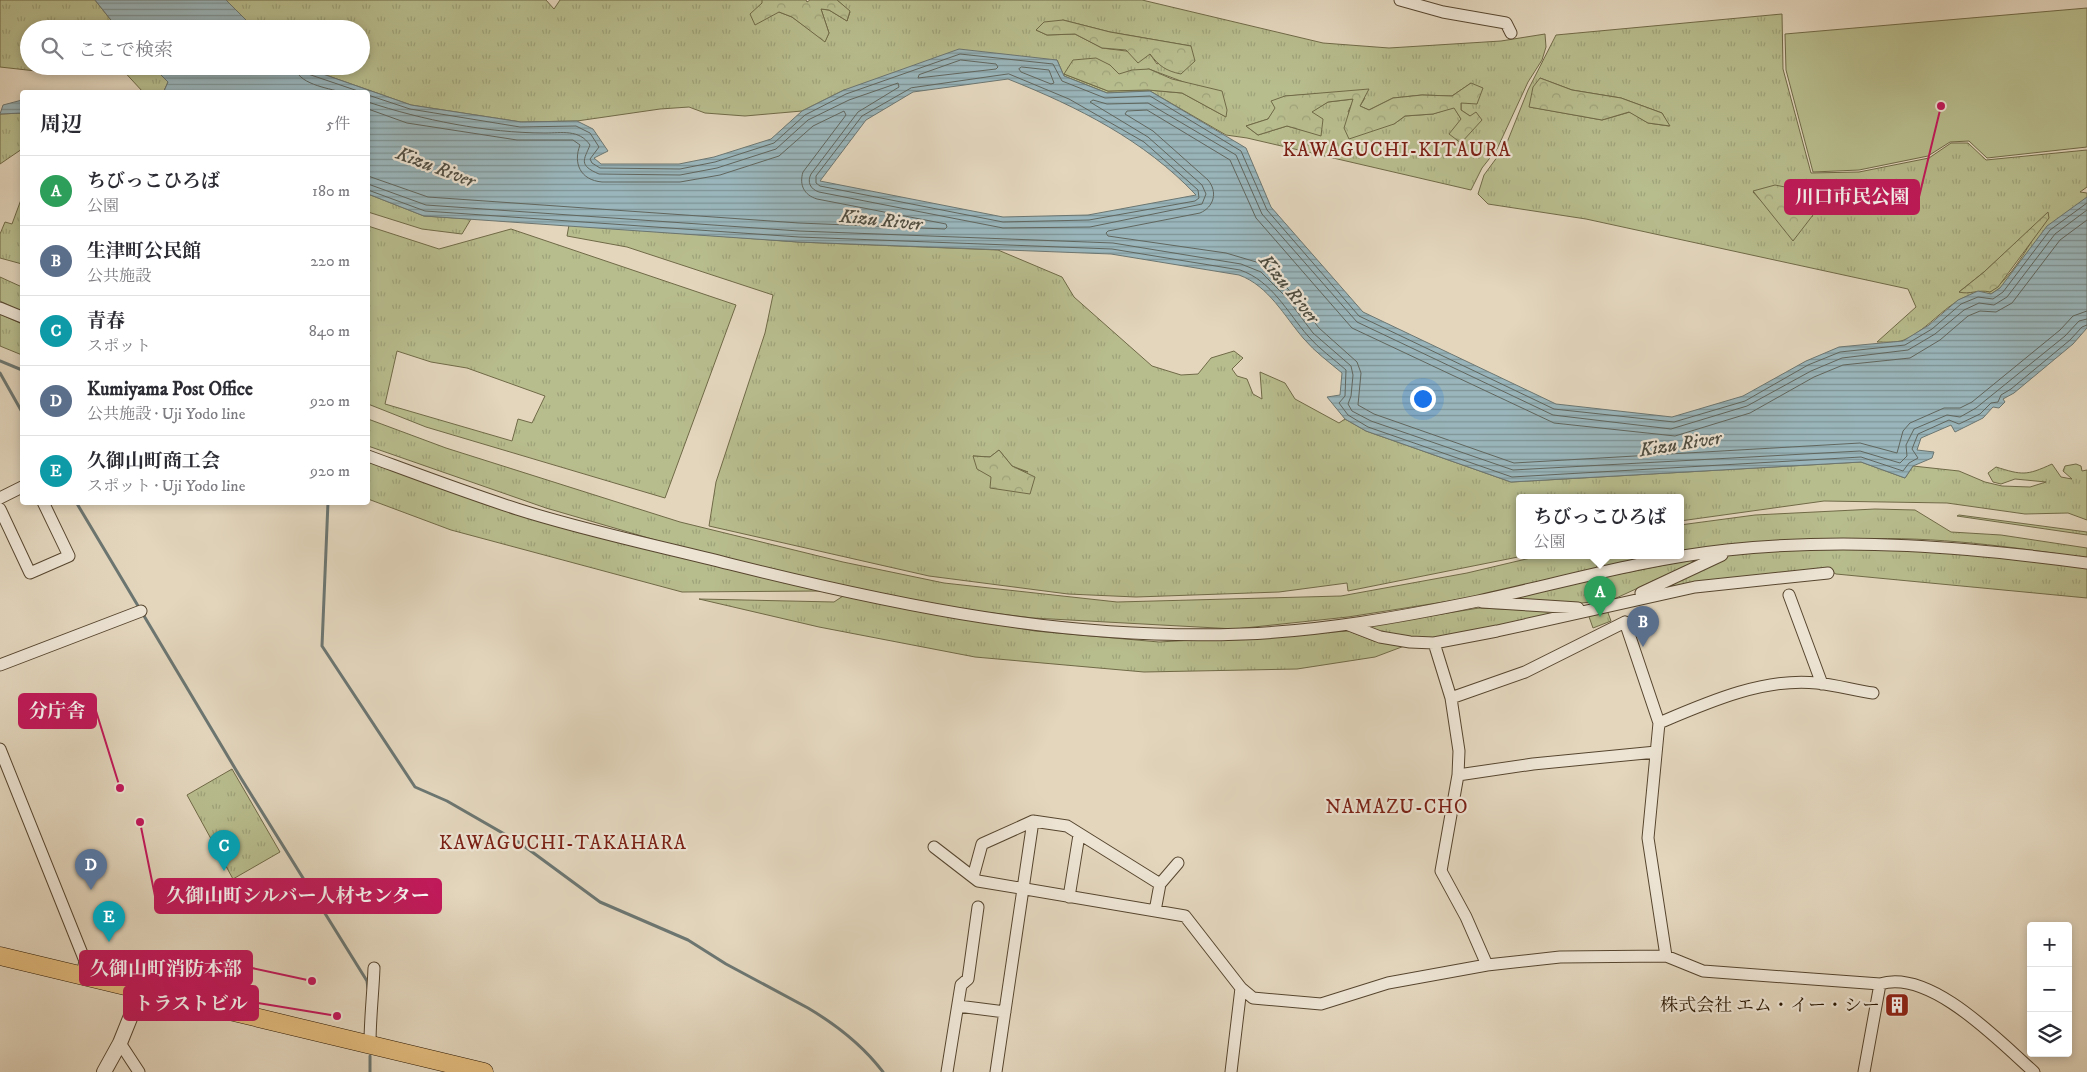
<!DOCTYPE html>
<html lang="ja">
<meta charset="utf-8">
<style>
body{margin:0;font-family:"IM FELL DW Pica","Noto Serif JP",serif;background:#f2f2f3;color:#2b2b33}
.controls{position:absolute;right:15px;bottom:15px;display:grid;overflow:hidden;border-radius:5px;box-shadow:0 2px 8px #0003}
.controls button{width:45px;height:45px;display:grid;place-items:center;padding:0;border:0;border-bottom:1px solid #e1e1e2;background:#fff;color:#2b2b33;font:25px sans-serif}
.you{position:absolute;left:1422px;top:398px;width:18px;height:18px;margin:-12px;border:4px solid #fff;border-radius:50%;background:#1a73e8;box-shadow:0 0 0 8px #1a73e833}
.badge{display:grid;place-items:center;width:32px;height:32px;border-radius:50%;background:#0f766e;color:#fff;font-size:16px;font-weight:700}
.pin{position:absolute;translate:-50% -41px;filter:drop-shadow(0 1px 2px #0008)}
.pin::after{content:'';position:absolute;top:26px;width:18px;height:15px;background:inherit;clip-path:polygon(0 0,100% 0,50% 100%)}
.popup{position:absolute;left:1516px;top:494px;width:168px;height:65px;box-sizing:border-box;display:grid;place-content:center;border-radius:5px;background:#fff;filter:drop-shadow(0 1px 4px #0005);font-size:16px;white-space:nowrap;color:#7c7c81}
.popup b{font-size:19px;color:#2b2b33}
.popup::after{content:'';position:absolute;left:50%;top:100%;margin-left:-10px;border:10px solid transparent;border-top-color:#fff}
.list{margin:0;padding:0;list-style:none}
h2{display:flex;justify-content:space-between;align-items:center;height:65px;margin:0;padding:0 20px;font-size:21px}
h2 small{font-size:16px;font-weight:400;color:#7c7c81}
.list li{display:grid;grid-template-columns:32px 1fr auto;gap:15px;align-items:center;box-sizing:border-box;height:70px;padding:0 20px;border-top:1px solid #e1e1e2}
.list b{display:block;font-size:19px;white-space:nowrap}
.list p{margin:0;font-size:16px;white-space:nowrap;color:#7c7c81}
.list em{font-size:16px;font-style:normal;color:#7c7c81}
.icon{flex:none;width:28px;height:28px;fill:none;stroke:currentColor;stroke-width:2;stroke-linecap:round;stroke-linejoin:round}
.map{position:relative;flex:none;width:2087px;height:1072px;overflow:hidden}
.search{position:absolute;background:#fff;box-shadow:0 2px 8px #0003;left:20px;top:20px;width:350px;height:55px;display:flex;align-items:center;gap:12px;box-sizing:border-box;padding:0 18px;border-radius:28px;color:#7c7c81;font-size:19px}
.panel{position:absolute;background:#fff;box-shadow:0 2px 8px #0003;left:20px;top:90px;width:350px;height:415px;border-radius:5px}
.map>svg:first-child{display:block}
</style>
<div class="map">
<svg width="2087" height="1072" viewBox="0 0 2087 1072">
<defs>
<pattern id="grass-tufts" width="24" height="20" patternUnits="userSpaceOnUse" patternTransform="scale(1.25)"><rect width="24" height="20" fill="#b8bd8e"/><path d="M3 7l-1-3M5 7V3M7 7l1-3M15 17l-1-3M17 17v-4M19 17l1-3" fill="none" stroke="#9ea279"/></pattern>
<pattern id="forest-crowns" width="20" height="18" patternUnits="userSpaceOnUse" patternTransform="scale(1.25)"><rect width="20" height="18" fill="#b8bd8e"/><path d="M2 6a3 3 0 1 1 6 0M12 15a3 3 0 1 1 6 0" fill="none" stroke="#9ea279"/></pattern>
<pattern id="water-rules" width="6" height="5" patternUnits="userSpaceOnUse" patternTransform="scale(1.25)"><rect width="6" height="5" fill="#9ab6bc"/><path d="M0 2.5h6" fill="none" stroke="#7e9396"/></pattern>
</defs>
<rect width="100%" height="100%" fill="#e3d6bd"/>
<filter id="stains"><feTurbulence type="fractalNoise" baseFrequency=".004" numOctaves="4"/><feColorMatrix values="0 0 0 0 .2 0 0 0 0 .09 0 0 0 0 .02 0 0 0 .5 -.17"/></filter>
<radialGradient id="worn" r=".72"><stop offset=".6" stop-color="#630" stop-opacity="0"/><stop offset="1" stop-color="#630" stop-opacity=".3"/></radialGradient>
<!-- grass -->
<path fill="url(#grass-tufts)" stroke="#706a47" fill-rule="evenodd" d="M0,0H95L118,29H29V66H77L63,74L0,67Z
M226,0H546L554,9L560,0H762L779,12L792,17L825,41L829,33L821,9L829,10L847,21L850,12L837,0H1142L1323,43L1389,48L1501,41L1545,34L1546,47L1542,60L1528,82L1497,149L1482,168L1471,190L1247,138L1226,135L1150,91L1107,93L1064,76L1057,60L844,90L802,111L745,116L705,113L689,107L660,109L577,121L521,122L411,105L300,66H361V29H255ZM1063,20L1110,32L1191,46L1157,64L1150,54L1102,48L1075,34L1047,35L1036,30ZM1110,65L1119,75L1149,69L1194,86L1226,117L1182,93L1148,90L1108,91L1064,74ZM1471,83L1461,103V110L1470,116L1461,119L1454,107L1433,114L1405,116L1394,124L1348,112L1354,99L1328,102L1311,112L1321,135L1287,126L1258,135L1246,126L1268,119L1285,96L1318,94L1365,98L1360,106L1369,110L1393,98L1422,95L1452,96Z
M1782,14L1783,69L1811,173L1859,172L1929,158L1951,143H1968L1986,160L2087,150V187L2080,192L2087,193V197L2000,288L1991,294C1955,287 1935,327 1904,340C1896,343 1885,342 1877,342L1916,307L1908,289L1586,219L1488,204L1478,194L1484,175L1506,145L1528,90L1556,35ZM1540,78L1572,90L1621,98L1662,113L1669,126L1648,123L1630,112L1602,120L1530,107ZM1753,192L1813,216L1776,217ZM2048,213C2032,239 2016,274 1990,292L1980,289L1959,292L1984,272Z
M119,66H152L168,82L164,91L143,92Z
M22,113V149L0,164V114Z
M368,194L424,216L471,219L462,234L422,229L368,212Z
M22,197V264L0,258V234L5,222L12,224Z
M569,225L798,242L998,250L1062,277L1074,297L1152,366L1181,375L1198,374L1211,358L1234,351L1243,358L1232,369L1237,376L1247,379L1253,394L1262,399L1260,372L1285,383L1295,399L1339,423L1345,419L1366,431L1511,482L1861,462L1905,478L1913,466L1959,471L1985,482L2002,486L2030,487L2046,482L2015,479L2001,484L1993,482L1988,473L1996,467C2022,475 2026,476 2052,464L2061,477L2072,479L2063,471L2065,466L2076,464L2081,466L2082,471L2087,470V520L2068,513L2025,514L1947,503L1824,501L1680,521V498H1520V556H1523L1348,591L1347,583L1279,592L1136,597L1068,594L929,576L709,526L716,482L765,333L773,295L627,247L567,236ZM999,450L1012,466L1028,472L973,456L990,457Z
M368,226L439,249L511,229L736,305L665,498L426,427L368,404ZM397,351L431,362L467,368L545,396L532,423L518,419L512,441L385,404Z
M0,277L22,287V312L0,301Z
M0,314L22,324V355L0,346Z
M368,419L446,448L680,522L843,562L944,583L1117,602L1341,596L1467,573L1539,556H1594L1597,568L1475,597L1348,617L1235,629L1033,618L944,607L840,587L676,546L546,508L368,446Z
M368,460L522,516L820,591L682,592L451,530L368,499Z
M1875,509L1915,510L1951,532L2001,535L2087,548V558C2012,547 1935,536 1859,539C1799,542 1739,549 1680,554V525L1755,515Z
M1959,515L2087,532V535L1957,516Z
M1822,546L1910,547L2087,567V598L1836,574L1828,570L1649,593L1733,553Z
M1603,556H1669L1605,569Z
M1705,557L1612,600L1581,603H1492L1599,578Z
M843,596L1035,631L1159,642L1349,631L1374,641L1407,645L1375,657L1297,669L1144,672L975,657L819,627L699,599L834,602Z
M1479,608L1570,612L1434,639L1381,634L1362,627Z
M1607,610L1611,621L1593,628L1588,614Z
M232,769L280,852L233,879L187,795Z"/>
<!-- forest -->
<path fill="url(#forest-crowns)" stroke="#706a47" d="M762,0H806L807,2L810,0H837L850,11L847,21L829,10L821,9L829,33L825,42L792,17L779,12L755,25L750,14L762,3Z
M1063,20L1110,32L1191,46L1195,61L1181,74C1166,71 1159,66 1150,54L1138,63L1126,50L1102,48L1075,34L1047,35L1036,30L1044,22Z
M1096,58L1110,65L1119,74L1132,70L1149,69L1172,79L1222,91L1227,110L1226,117L1182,93L1148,90L1108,91L1064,74L1073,60Z
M1540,78L1572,90L1621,98L1662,113L1670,126L1648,123L1629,112L1602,120L1529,107L1533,87Z
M1471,83L1483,88L1477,104L1461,103V110L1470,116L1476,112L1482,120L1461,143L1449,134L1461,119L1454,108L1433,114L1405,116L1394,124L1349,139L1344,128L1353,99L1328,102L1312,112L1323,119L1321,136L1287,126L1258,135L1246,126L1268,119L1275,108L1271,101L1285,96L1369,89L1360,106L1369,110L1393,98L1422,95L1452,96Z
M1775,185L1785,187L1813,215L1793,241L1753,191Z
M2048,212L2049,218L1998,287L1990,292C1978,289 1970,295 1959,292L1984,272Z
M999,450L1012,466L1035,477L1030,494L990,488L991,477L977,469L973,456L990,457Z"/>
<!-- garden -->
<path fill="#b8bd8e" stroke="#706a47" d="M2087,8V147L1987,158L1969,141L1950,142L1928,156L1859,170L1813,172L1786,70L1785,34Z"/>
<!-- water -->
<path fill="url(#water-rules)" stroke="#6c7671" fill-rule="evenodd" d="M95,0H226L255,29H118Z
M959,49L1057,60L1064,76L1107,93L1150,91L1246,148L1271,207L1363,312L1556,404L1672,417L1743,396L1806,361L1839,347L1903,341L1929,325L1958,300L1978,291L1991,294L2000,288L2047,226L2087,197V328L2073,344L2014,393L2003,399L2005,402L1999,408L1993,407L1983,418L1955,432L1951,425L1921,438L1917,450L1934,452L1932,458L1913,466L1905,478L1861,462L1511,482L1366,431L1345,419L1327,397L1340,395L1342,373C1329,362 1315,352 1304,339C1284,316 1269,286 1239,275L1111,254L798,242L424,216L368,194V92H148L164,91L168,82L152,66H300L411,105L521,122L577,121L593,129L608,151L594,158L601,164H679L714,157L771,139L802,111L844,90ZM1008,79C1078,107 1144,140 1196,195L1088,215L1003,217L820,181L866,120L913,92Z
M22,100V113L0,114L3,105Z"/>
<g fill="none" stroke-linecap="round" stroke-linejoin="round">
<!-- shore -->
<path stroke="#61665e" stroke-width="1" d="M961,60L996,64L998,67L996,69L918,78L919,75Z
M295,66C296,84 328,88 341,92
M301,66L305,73L361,92
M1022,67L1049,70L1054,83L1051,84L1021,72L1019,69Z
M1009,74L1069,99L1144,142L1198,190L1199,198L1195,201L1089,220L1003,222L820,186L816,183V176L862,116L911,88Z
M368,95L410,109L520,127L576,126L590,133L599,147L590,159L592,163L600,168L680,169L715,162L774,143L805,115L846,94L960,54L1053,64L1062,81L1105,98L1150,96L1241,151L1267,210L1359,316L1554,409L1674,422L1745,401L1808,365L1840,352L1905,345L1932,329L1961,304L1978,297L1993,299L2003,292L2050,230L2087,203
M368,102C422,120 487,133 545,133C562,133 579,129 590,145C584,160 578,165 599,174L680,175L717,168L776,149L808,120L849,100L898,83L899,87L858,112L811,174C807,182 810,189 819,192L1003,228L1090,227L1202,204L1206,194L1202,185L1148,137L1090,102L1093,100L1107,104L1148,103L1236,155L1262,214L1357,322L1553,415L1671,429L1747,406L1811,371L1842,358L1908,350L1935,334L1964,310L1979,303L1994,305L2007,297L2055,234L2087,210
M368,109L407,123L517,140H573L580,145C573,163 580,180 602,182H680L720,175L779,156L813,126L844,111L846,115L803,172C799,185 804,195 817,199L946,224L947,227L945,229L799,223L428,197L368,176
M368,184L426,205L799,231L1113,243L1241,264L1261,272L1286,297L1313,333L1351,366L1353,375L1351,396L1348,404L1352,411L1371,421L1513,470L1860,451L1900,463L1907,456L1906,445L1914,429L1947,415L1960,417L1976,408L2065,336L2079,321L2087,319
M368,190L425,211L799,237L1112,249L1240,270C1272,281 1287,312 1308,336C1319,349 1334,359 1346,370L1345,396L1339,403L1348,415L1368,427L1512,477L1861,457L1903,471L1909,463L1918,458L1912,449L1918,434L1949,420L1959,424L1980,414L1991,403L1998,402L2001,395L2011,389L2070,340L2082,327L2087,325
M2087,220L2060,240L2012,303L1996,312L1980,311L1968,316L1940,340L1910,358L1843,365L1814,377L1750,413L1675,436L1554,423L1352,328L1256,218L1230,160L1147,110L1127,111L1125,114L1153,131L1208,180C1218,192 1214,207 1200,213L1108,231L1106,233L1108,236L1226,253L1263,264L1291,292L1319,328L1357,362L1361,373L1358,405L1374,414L1514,463L1860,443L1897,453L1903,431L1910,423L1944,408H1960L1972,402L2060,330L2073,316L2087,311"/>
<!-- stream -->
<path stroke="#6c7671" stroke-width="3" d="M0,361L22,370
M0,373L22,412
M76,502L239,775L367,981L368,988
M328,502L322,646L415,787L447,801L520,843L600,902L688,940L726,964L808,1008C835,1024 864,1047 883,1072
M370,1056V1072"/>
<defs>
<path id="minor" d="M1400,0L1443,12L1506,23L1511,33
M0,308L22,317
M368,456C417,474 467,493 517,509C586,531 659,546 730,564C899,606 1067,641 1243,634C1322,631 1400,617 1478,601C1561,583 1643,559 1727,550C1848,537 1967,547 2087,563
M0,498L22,487
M0,509L30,573L69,556L43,502
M1641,593L1722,555
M1789,595L1822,684
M1482,602L1578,608
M1625,622L1659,723L1648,838L1666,956
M1349,625L1380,637L1410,642L1434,643L1497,631L1695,587L1828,573
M1434,643L1451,698L1459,751L1458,775L1441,871L1466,917L1487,965
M0,665L141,611
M1451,698L1525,672L1625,622
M1659,723C1706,703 1764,677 1817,683C1835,685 1854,690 1873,693
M0,749L85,961L82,975
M1458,775L1533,764L1656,752
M934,847L978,881L1185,916L1241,988L1253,998L1321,1004L1388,983L1487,965L1560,957L1666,956L1703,971L1880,984C1930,968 1999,1041 2034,1072
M973,877L982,844L1033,821L1067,826L1160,884
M1069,897L1079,835
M1155,911L1160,884L1178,863
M958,1006L1005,1012
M120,1043L139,1072
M370,1044C370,1018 373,994 374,968
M947,1072L961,985L968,979L978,907
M996,1072L1033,821
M1231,1072L1241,988
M1864,1072L1880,984"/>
<path id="tertiary" d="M104,1072L120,1043L141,991"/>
<path id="primary" d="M0,956L484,1072"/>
</defs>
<!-- minor casing -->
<use href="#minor" stroke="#57462f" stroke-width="13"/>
<!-- tertiary casing -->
<use href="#tertiary" stroke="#57462f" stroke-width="16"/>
<!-- primary casing -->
<use href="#primary" stroke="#281600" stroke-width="19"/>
<!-- minor -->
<use href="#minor" stroke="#ede4d4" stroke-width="11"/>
<!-- tertiary -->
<use href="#tertiary" stroke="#ede4d4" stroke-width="14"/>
<!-- primary -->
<use href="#primary" stroke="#e2bb7e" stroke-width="18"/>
</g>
<!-- icons -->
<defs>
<symbol id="building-square" viewBox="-11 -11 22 22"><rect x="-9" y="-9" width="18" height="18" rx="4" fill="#8f2418" stroke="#ede4d4"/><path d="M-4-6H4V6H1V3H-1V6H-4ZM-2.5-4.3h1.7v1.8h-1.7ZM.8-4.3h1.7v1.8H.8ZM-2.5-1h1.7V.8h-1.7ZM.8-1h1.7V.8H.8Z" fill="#fff"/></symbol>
</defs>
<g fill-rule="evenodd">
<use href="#building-square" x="1883" y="991" width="28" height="28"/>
</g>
<g text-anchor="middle" stroke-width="4.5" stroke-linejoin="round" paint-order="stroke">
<!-- poi labels -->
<g font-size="18" fill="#281600" stroke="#ede4d4" text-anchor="end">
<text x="1880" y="1011">株式会社 エム・イー・シー</text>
</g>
<!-- neighbourhood labels -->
<g font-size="19" letter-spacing="1" fill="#7a1f14" stroke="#ede4d4">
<text x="1397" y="156">KAWAGUCHI-KITAURA</text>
<text x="1397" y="813">NAMAZU-CHO</text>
<text x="563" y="849">KAWAGUCHI-TAKAHARA</text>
</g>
<!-- water labels -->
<g font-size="19" font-style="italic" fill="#504e42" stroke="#ede4d4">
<text transform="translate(436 166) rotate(21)" y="7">Kizu River</text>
<text transform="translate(881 219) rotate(6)" y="7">Kizu River</text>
<text transform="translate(1290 288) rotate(51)" y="7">Kizu River</text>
<text transform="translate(1680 443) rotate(-9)" y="7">Kizu River</text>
</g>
</g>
<!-- callouts -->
<path fill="none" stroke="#c2185b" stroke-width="2" d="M1941 106L1919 197M120 788L96 711M140 822L155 896M312 981L252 968M337 1016L258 1003"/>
<g fill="#c2185b" stroke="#ede4d4" stroke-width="2">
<circle cx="1941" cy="106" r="5"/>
<circle cx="120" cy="788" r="5"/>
<circle cx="140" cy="822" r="5"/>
<circle cx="312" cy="981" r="5"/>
<circle cx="337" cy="1016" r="5"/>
</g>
<g fill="#c2185b" stroke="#c2185b" stroke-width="2">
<rect x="1785" y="180" width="134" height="34" rx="5"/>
<rect x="19" y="694" width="77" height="34" rx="5"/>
<rect x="155" y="879" width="286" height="34" rx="5"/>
<rect x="80" y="951" width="172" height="34" rx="5"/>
<rect x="124" y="986" width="134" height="34" rx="5"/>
</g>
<g font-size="19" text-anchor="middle" font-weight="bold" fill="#fff">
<text x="1852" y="203">川口市民公園</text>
<text x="57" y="717">分庁舎</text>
<text x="298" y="902">久御山町シルバー人材センター</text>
<text x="166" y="975">久御山町消防本部</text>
<text x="191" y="1010">トラストビル</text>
</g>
<rect width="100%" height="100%" filter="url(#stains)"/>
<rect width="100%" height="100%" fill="url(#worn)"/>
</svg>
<div class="controls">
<button>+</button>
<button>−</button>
<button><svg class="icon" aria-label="layers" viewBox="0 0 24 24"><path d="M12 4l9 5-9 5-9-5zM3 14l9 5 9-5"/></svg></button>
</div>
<div class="you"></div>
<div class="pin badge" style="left:1600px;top:617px;background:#2e9e5b">A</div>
<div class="popup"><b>ちびっこひろば</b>公園</div>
<div class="pin badge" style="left:1643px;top:647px;background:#5c6f8a">B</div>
<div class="pin badge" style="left:224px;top:871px;background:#0f9aa8">C</div>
<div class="pin badge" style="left:91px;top:890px;background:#5c6f8a">D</div>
<div class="pin badge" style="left:109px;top:942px;background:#0f9aa8">E</div>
<div class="search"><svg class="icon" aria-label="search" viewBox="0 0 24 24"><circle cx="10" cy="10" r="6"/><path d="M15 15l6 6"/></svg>ここで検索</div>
<section class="panel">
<h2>周辺<small>5件</small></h2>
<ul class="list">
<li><span class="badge" style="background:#2e9e5b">A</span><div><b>ちびっこひろば</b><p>公園</p></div><em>180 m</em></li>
<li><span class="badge" style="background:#5c6f8a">B</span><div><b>生津町公民館</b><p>公共施設</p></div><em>220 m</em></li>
<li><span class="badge" style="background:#0f9aa8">C</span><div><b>青春</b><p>スポット</p></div><em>840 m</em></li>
<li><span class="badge" style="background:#5c6f8a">D</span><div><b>Kumiyama Post Office</b><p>公共施設 · Uji Yodo line</p></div><em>920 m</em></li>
<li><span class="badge" style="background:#0f9aa8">E</span><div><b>久御山町商工会</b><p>スポット · Uji Yodo line</p></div><em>920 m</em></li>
</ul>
</section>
</div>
